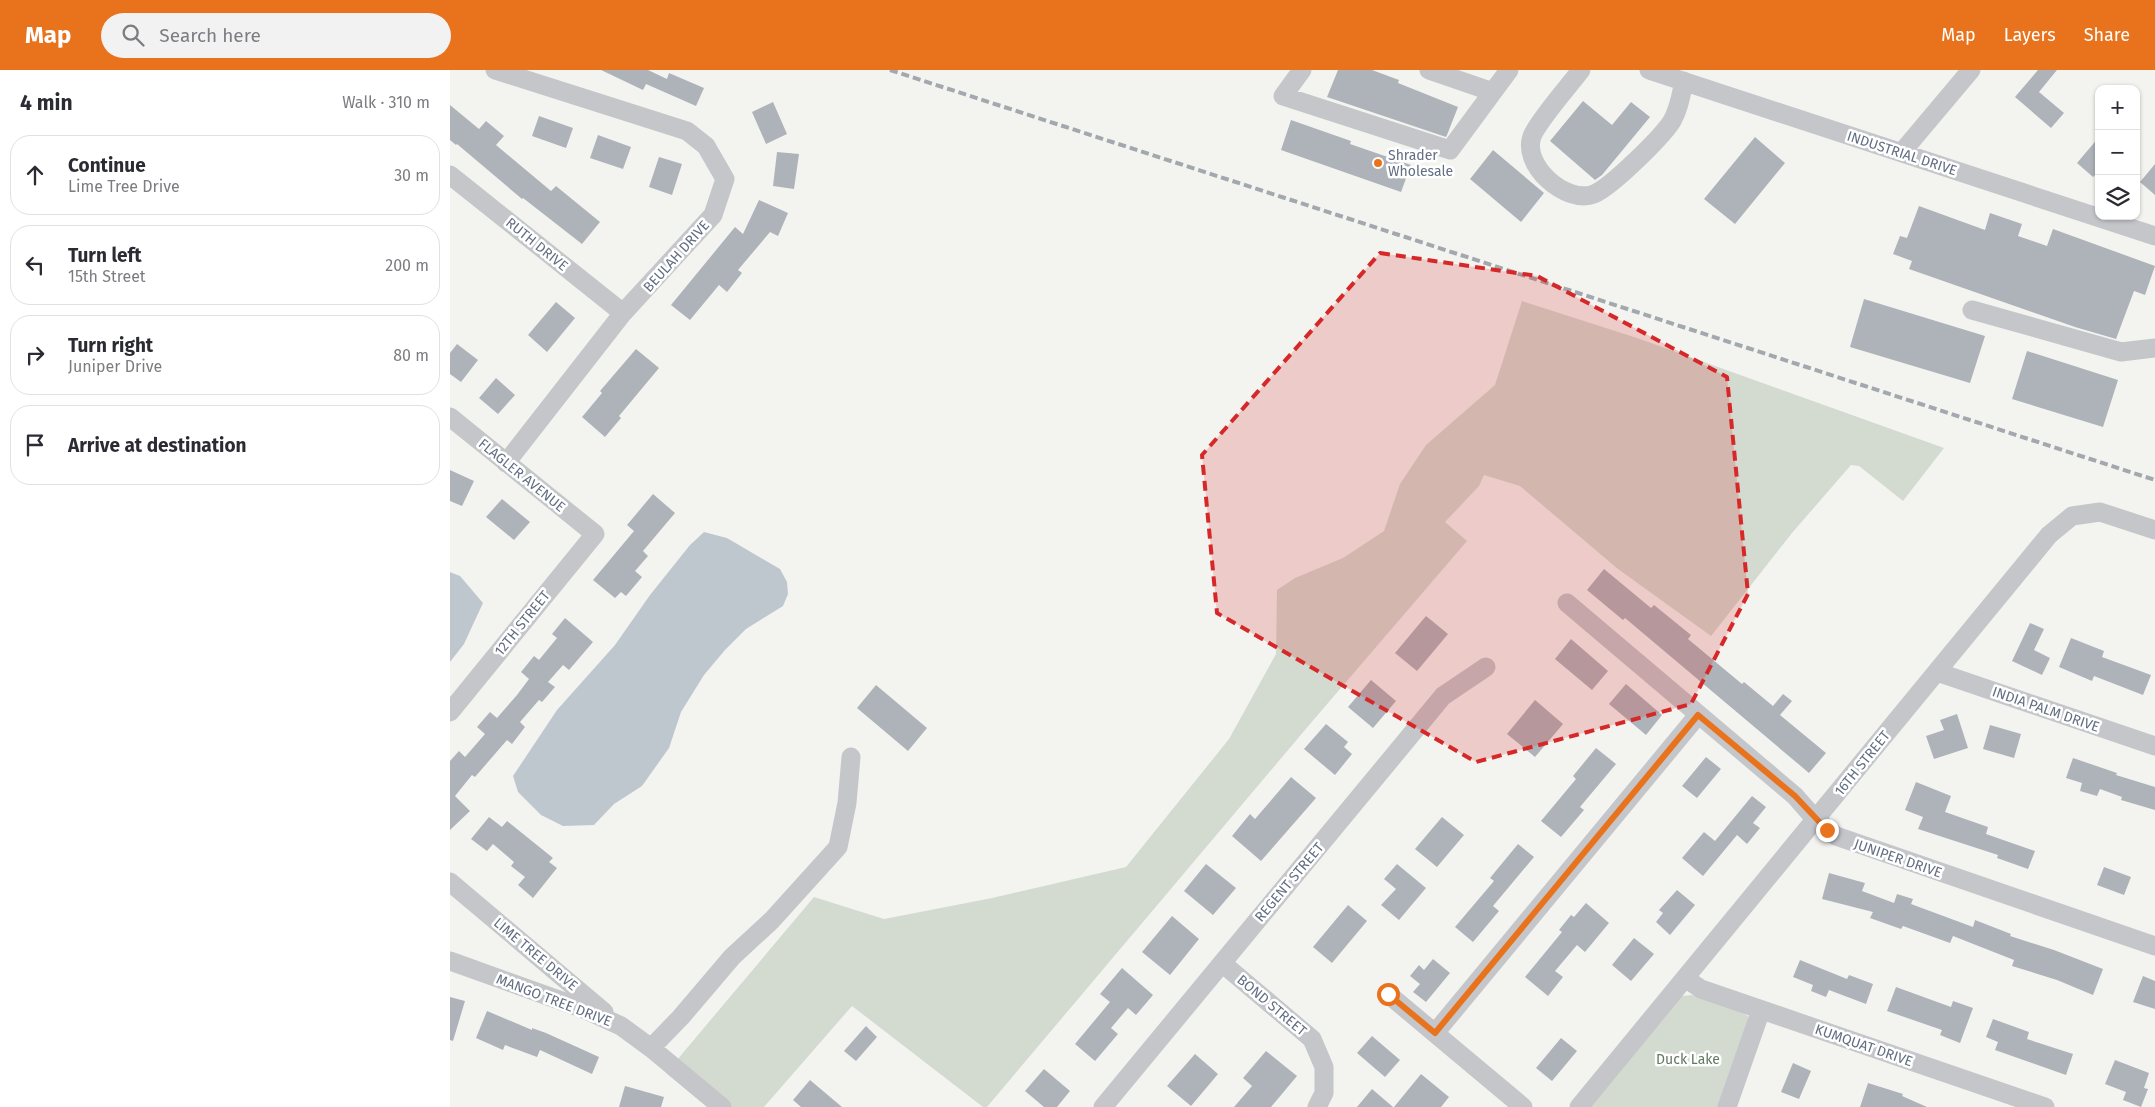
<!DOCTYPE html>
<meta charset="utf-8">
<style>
body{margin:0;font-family:"Fira Sans",sans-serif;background:#f2f2f3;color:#2b2b33}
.controls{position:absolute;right:15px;top:15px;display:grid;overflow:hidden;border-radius:10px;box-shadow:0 1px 4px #0004}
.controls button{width:45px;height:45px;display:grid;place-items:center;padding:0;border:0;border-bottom:1px solid #e1e1e2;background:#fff;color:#2b2b33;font:25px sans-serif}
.stop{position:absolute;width:15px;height:15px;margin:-11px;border:4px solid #e8731c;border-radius:50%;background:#fff}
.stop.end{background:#e8731c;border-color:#fff;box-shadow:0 1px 5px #0008}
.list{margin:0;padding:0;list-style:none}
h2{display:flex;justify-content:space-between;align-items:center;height:65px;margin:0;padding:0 20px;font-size:21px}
h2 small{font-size:16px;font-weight:400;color:#7c7c81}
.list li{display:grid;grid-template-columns:32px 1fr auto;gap:15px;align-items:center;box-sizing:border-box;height:80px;margin:0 10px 10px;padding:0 10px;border:1px solid #e1e1e2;border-radius:20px}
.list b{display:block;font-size:19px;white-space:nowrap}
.list p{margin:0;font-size:16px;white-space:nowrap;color:#7c7c81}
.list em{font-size:16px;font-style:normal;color:#7c7c81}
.icon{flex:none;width:28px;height:28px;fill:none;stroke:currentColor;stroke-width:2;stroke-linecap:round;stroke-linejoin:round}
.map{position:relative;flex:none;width:1705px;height:1037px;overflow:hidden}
header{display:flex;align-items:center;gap:30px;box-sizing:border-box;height:70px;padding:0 25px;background:#e8731c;color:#fff}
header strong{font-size:24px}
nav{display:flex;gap:28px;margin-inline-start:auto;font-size:18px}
.search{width:350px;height:45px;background:#f2f2f3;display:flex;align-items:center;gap:12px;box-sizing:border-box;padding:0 18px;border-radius:28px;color:#7c7c81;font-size:19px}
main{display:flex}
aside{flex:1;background:#fff}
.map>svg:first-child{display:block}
</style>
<header>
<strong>Map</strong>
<div class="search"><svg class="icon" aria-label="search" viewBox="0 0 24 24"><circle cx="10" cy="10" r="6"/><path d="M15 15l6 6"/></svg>Search here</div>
<nav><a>Map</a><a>Layers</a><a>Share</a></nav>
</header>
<main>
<aside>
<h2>4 min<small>Walk · 310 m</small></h2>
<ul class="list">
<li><svg class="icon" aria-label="ahead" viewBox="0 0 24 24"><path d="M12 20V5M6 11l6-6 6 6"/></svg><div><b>Continue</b><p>Lime Tree Drive</p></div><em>30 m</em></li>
<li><svg class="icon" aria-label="left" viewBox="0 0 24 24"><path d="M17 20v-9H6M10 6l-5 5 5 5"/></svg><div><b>Turn left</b><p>15th Street</p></div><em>200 m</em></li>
<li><svg class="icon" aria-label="right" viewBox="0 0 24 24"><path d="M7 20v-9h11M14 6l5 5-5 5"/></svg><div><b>Turn right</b><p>Juniper Drive</p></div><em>80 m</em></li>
<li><svg class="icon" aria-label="arrive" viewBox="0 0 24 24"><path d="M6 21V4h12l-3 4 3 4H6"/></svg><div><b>Arrive at destination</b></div></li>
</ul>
</aside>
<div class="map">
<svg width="1705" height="1037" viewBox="0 0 1705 1037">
<rect width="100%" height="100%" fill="#f3f4f0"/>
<!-- green -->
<path fill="#d3dbd1" d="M1072,231L1187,268L1494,378L1453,431L1409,396L1401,395L1342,463L1261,566L1168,499L1070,416L1034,405L1029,416L995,452L1017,471L860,654L537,1037H533L402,936L314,1037H257L216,1003L364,827L434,849L542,828L676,797L779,669L826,584L827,520L845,508L893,488L934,461L950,414L976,375L1045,315Z
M1242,925L1273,933L1298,946L1300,957L1272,1037H1137L1230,926Z"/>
<!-- water -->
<path fill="#bfc7ce" d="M254,462L277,468L330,499L337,512L338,524L333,536L296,559L275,580L254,605L231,642L219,678L192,716L164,734L144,755L113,756L91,745L68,722L63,706L107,640L165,575L200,525L240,475Z
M0,502L10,506L33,533L14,574L0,592Z"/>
<!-- building -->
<path fill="#aeb3ba" d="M151,0H198L217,9L219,3L254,18L246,36L196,14L193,20Z
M888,0H922L949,10L948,13L1008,37L997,65L996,67L877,27Z
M1588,0H1607L1589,22L1614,43L1601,58L1565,27Z
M1133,31L1162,55L1181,32L1200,47L1152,105L1145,110L1100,71Z
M323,32L337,64L316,74L302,42Z
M0,35L29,59L36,51L54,66L46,75L101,121L106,116L150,152L132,174L73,128L72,129L7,74L6,75L0,70Z
M89,46L123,58L116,78L82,66Z
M841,50L901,71L900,74L961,95L951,122L831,80Z
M148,65L181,77L173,99L140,88Z
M1305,67L1335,93L1285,154L1254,129Z
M1649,67V101L1643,107L1627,93Z
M1043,80L1094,123L1071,152L1020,109Z
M327,82L349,84L344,119L323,116Z
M209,87L232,94L222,125L199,117Z
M1705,94V125L1690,112Z
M309,130L338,143L328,166L320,162L288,200L292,203L277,222L269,215L240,250L221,235L285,157L293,164Z
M1469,136L1535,160L1540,143L1572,154L1568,166L1597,176L1603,159L1705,196L1695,225L1684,221L1666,269L1625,257L1459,199L1462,191L1443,184L1450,166L1457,168Z
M1414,229L1535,266L1520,313L1400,277Z
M106,232L125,248L97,282L78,265Z
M7,274L28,290L11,312L0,304V283Z
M186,279L209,298L169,346L171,348L155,367L132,347L152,323L150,321Z
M1577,281L1668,310L1653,357L1562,329Z
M46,308L65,325L48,344L29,328Z
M0,400L24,411L12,436L0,431Z
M203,424L225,443L193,481L198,486L185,501L192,507L176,526L171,522L165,528L143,510L184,461L177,455Z
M52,429L80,452L64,470L36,447Z
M1154,499L1201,538L1204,535L1241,565L1238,569L1292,614L1294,612L1323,636L1333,624L1342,631L1330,645L1376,683L1359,703L1175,548L1173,550L1137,520Z
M976,546L998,564L967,601L945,583Z
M115,548L143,572L119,600L113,595L98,612L105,617L92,632L89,630L70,652L75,657L62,674L57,670L25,707L22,705L5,726L20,741L0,760V691L9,681L15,687L35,664L27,657L40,642L47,648L67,625L79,609L71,602L84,586L89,590L107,568L102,564Z
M1580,553L1594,559L1584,580L1600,588L1592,605L1562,591Z
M1621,568L1654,581L1652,587L1701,605L1693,625L1644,606L1642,611L1609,597Z
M1121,569L1158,601L1142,620L1105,589Z
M921,610L946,631L923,658L898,637Z
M1176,614L1212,645L1196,665L1159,634Z
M426,615L477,658L458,681L407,638Z
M1085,630L1113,654L1085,687L1057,664Z
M1507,644L1518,678L1484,689L1476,666L1494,660L1490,650Z
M876,654L898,672L894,677L902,684L885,705L854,679Z
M1540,655L1571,664L1564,688L1533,679Z
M1146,678L1166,694L1130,737L1134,740L1111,767L1091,751L1126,709L1123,706Z
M1256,687L1271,699L1247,728L1232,716Z
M1623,688L1667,703L1666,705L1705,717V740L1671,730L1672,727L1650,719L1647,726L1630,721L1632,713L1616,708Z
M841,707L866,728L811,791L782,766L800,744L805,749Z
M1466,712L1501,726L1495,742L1538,757L1536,764L1585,781L1578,799L1547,788L1548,785L1468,759L1473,747L1455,740Z
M1302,726L1316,737L1303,753L1310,758L1297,774L1287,765L1253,806L1232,788L1254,762L1265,771Z
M39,747L52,757L57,751L103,788L99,792L107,798L83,828L68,815L75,807L61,796L64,792L43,774L37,781L21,769Z
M992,747L1014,765L987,797L965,779Z
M1068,774L1084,787L1043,836L1049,841L1023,872L1005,857L1044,811L1040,808Z
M756,794L786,818L763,845L734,821Z
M947,794L976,818L949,850L931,835L946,819L934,809Z
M1654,797L1681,807L1674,825L1647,815Z
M1379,803L1415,813L1412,821L1444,833L1447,824L1463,829L1461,834L1523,857L1525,850L1561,864L1560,866L1604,880L1653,899L1643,925L1607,910L1562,896L1564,890L1503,866L1500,873L1453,856L1451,859L1420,848L1423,842L1372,829Z
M1227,820L1245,835L1220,865L1206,852L1213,843L1209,840Z
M1136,833L1159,853L1135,882L1127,875L1105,901L1113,907L1098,926L1075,907L1112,862L1109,860L1121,845L1124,847Z
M898,835L917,851L882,893L863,877Z
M722,846L749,869L720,905L692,882Z
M1184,868L1204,884L1181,911L1162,895Z
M983,889L1000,903L976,932L963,922L970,914L960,906L969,895L974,900Z
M1350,890L1397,909L1399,905L1423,914L1416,934L1379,920L1376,927L1361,921L1363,915L1343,907Z
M672,898L703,925L686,945L678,938L661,958L668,964L645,991L625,974L660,932L650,924Z
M1693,906L1705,911V939L1683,932Z
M1446,917L1501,937L1503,931L1523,938L1510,973L1490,965L1492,960L1437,941Z
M0,927L15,931L3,971L0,970Z
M37,941L82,960V958L96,963L149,987L142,1004L90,980L87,987L55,975L53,980L26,968Z
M1543,949L1579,962L1577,969L1623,984L1616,1005L1545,980L1548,972L1536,967Z
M416,956L427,967L406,991L394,981Z
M922,966L950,990L935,1007L907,983Z
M1111,968L1127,981L1102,1011L1086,998Z
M816,981L847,1006L821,1037H784L802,1016L793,1008Z
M745,984L768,1004L741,1036L717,1016Z
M1665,990L1699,1003L1694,1018L1698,1019L1691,1037L1673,1030L1676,1022L1655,1014Z
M1343,993L1361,1001L1349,1029L1331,1022Z
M594,999L620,1021L607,1037H594L575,1021Z
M971,1004L999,1027L991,1037H944Z
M360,1010L392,1037H351L343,1030Z
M1418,1013L1453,1024L1452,1026L1477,1037H1410Z
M175,1016L214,1027L211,1037H169Z
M922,1019L943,1037H907Z"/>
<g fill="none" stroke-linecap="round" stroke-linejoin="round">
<!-- minor -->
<path stroke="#c4c6ca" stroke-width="19" d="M45,0L237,61L256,76L275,109L263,145L173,243L56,393
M852,0L833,26L1000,80L1059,0
M979,0L1043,22
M1131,0C1118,17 1092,46 1083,64C1069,94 1116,135 1144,124C1161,117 1212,67 1222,51C1229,39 1231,25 1234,11
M1199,0L1705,166
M1452,82L1521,0
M0,105L173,243
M1522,240L1671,282L1705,278
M0,347L145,464L0,642
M1117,533L1345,726L1366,750L1386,766L1705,876
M1487,602L1705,676
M0,812L154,942
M0,891L134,939L171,956L201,978L272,1037
M772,893L862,969L874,997V1023L867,1037
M1235,908L1251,919L1595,1037
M938,924L1073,1037
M985,963L1248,645
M201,978L231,947L282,887L322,850L388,777L397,733L401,687
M653,1037L993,626L1036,597
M1129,1037L1599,465L1622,446L1650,442L1705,460
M1277,1037L1311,940"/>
<!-- rail -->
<path stroke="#a3a7ae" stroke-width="4" stroke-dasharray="8 4" stroke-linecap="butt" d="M440,0L1705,410"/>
</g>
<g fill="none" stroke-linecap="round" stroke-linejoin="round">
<!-- route -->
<path stroke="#e8731c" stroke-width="6" d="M938,924L985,963L1248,645L1345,726L1377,760"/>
</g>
<!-- marked area -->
<path fill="#d62828" fill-opacity="0.2" stroke="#d62828" stroke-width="4" stroke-dasharray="10 6" stroke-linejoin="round" d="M930,183L1087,206L1277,307L1298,524L1241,634L1026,692L767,543L752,385Z"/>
<!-- markers -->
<circle fill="#e8731c" stroke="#fff" stroke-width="2" cx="928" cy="93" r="5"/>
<g text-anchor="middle" stroke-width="5" stroke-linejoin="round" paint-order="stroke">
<!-- street labels -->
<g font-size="14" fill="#626e82" stroke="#fff">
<text transform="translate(1452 83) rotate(18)" y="5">INDUSTRIAL DRIVE</text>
<text transform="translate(87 174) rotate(39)" y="5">RUTH DRIVE</text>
<text transform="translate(226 186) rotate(-48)" y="5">BEULAH DRIVE</text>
<text transform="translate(72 405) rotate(39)" y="5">FLAGLER AVENUE</text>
<text transform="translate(72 553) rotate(-51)" y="5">12TH STREET</text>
<text transform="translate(1596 639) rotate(19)" y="5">INDIA PALM DRIVE</text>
<text transform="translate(1412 693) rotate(-51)" y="5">16TH STREET</text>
<text transform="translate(1448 788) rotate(19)" y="5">JUNIPER DRIVE</text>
<text transform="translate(839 812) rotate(-50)" y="5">REGENT STREET</text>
<text transform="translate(86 884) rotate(40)" y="5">LIME TREE DRIVE</text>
<text transform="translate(104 930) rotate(21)" y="5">MANGO TREE DRIVE</text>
<text transform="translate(822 935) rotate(40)" y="5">BOND STREET</text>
<text transform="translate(1414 975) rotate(19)" y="5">KUMQUAT DRIVE</text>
</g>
<!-- poi labels -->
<g font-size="14" fill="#626e82" stroke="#fff" text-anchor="start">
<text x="938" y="90">Shrader<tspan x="938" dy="16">Wholesale</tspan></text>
</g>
<!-- park labels -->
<g font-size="14" fill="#617961" stroke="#fff">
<text x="1238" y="994">Duck Lake</text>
</g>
</g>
</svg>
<div class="controls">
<button>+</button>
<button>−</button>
<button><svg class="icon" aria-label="layers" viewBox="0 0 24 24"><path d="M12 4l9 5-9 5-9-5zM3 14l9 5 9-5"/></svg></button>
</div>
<div class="stop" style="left:938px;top:924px"></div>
<div class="stop end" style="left:1377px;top:760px"></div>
</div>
</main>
